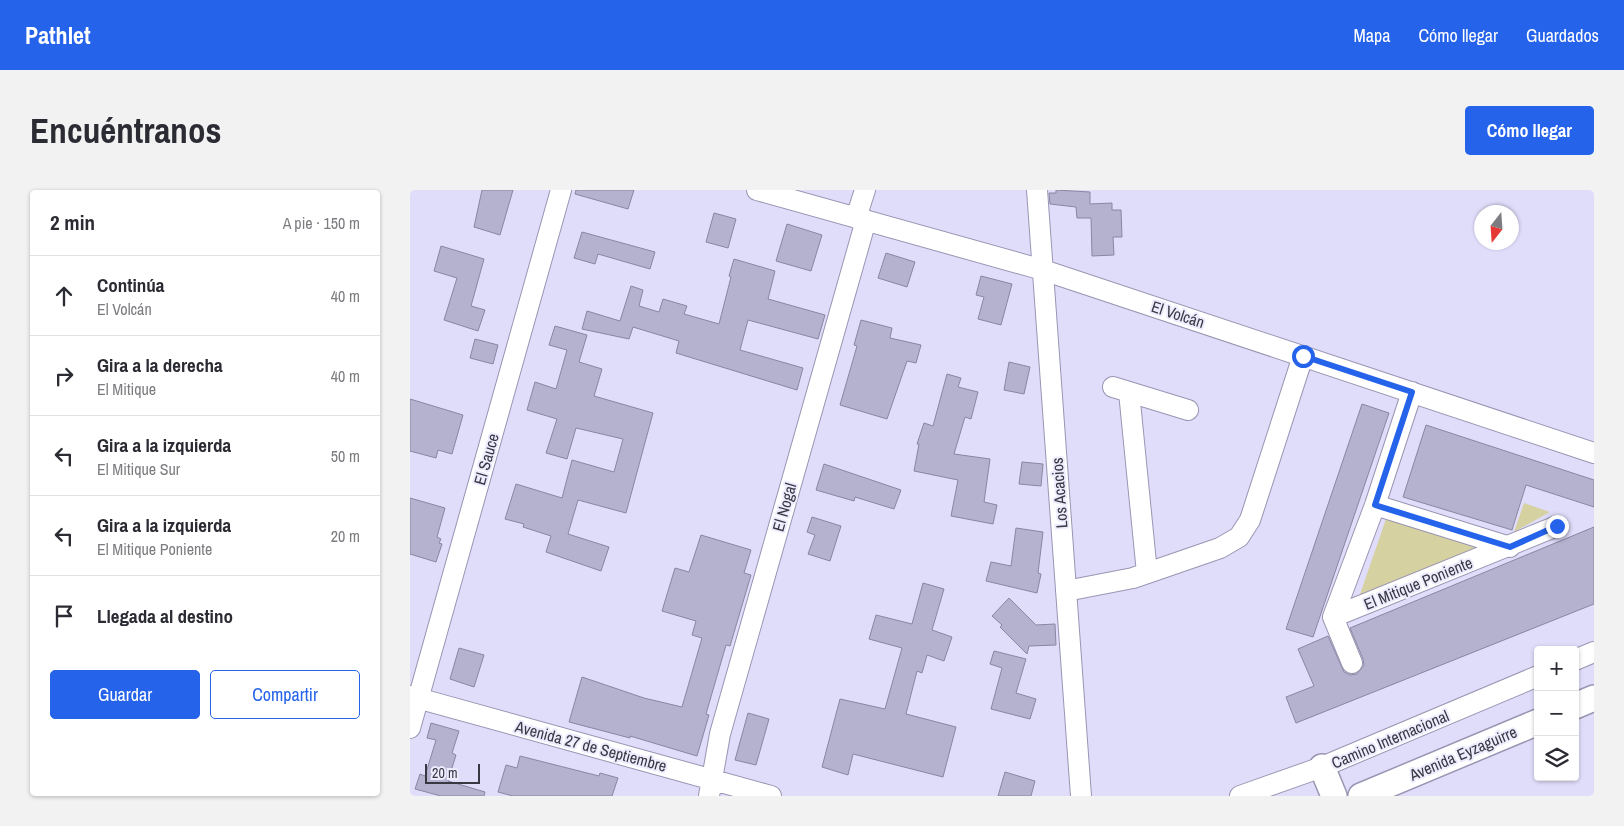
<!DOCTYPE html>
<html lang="es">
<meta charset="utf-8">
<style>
body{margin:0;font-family:"Archivo Narrow",sans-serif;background:#f2f2f3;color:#2b2b33}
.controls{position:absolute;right:15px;bottom:15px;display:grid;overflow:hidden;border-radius:5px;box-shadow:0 1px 4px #0004}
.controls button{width:45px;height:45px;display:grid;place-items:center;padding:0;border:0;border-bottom:1px solid #e1e1e2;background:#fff;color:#2b2b33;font:25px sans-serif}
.compass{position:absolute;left:1064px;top:15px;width:45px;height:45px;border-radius:50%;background:#fff;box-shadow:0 1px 4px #0004;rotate:197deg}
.scale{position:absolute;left:15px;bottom:12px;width:55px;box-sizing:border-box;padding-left:5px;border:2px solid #383742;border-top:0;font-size:14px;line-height:18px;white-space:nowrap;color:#383742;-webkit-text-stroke:4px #edecfe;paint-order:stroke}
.stop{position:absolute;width:15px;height:15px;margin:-11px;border:4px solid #2563eb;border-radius:50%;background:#fff}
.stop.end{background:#2563eb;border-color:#fff;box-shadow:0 1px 5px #0008}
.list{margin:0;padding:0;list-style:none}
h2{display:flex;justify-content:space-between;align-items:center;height:65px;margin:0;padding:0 20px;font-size:21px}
h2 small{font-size:16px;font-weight:400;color:#7c7c81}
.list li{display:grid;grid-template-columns:32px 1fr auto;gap:15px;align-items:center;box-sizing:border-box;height:80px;padding:0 20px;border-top:1px solid #e1e1e2}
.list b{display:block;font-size:19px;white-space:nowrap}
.list p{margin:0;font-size:16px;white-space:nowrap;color:#7c7c81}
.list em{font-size:16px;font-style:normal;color:#7c7c81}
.actions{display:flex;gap:10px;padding:15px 20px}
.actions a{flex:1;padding:11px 0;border:1px solid #2563eb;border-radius:5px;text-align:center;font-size:18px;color:#2563eb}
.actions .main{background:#2563eb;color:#fff}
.icon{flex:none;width:28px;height:28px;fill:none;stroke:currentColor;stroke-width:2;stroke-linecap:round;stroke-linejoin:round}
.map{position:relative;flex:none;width:1184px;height:606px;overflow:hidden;border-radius:5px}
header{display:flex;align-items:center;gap:30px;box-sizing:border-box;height:70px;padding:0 25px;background:#2563eb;color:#fff}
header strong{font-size:24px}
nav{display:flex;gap:28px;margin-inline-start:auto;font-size:18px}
.intro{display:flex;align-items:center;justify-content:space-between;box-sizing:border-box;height:120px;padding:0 30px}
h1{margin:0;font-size:35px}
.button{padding:12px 22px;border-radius:5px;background:#2563eb;color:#fff;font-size:18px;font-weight:700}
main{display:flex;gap:30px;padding:0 30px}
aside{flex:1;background:#fff;border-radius:5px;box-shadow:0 1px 4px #0004}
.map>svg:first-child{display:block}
</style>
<header>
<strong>Pathlet</strong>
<nav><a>Mapa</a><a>Cómo llegar</a><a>Guardados</a></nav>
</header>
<div class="intro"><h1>Encuéntranos</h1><a class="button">Cómo llegar</a></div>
<main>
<aside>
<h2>2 min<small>A pie · 150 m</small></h2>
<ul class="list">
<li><svg class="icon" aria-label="ahead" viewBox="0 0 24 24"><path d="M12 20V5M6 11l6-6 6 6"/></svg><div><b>Continúa</b><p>El Volcán</p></div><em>40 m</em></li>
<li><svg class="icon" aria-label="right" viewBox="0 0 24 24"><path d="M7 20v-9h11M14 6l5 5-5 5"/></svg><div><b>Gira a la derecha</b><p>El Mitique</p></div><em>40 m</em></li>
<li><svg class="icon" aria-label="left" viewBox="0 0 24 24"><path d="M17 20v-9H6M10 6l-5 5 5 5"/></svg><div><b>Gira a la izquierda</b><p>El Mitique Sur</p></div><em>50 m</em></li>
<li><svg class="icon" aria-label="left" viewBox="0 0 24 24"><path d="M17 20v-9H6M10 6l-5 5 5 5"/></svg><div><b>Gira a la izquierda</b><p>El Mitique Poniente</p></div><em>20 m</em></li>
<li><svg class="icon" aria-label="arrive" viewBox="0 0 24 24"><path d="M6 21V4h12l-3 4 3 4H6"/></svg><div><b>Llegada al destino</b></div></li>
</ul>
<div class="actions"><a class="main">Guardar</a><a>Compartir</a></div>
</aside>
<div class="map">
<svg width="1184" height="606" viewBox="0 0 1184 606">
<rect width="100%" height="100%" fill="#e0ddfb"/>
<!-- green -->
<path fill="#d6d1a1" d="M1114,313L1140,322L1104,342Z
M977,326L1079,358L947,413Z"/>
<!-- building -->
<path fill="#b5b2cf" stroke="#8986a1" d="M72,0H103L90,45L64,37Z
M166,0H224L218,19L165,4Z
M646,0L680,2V14L702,13V20H711L712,47H703L704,65L682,66L681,28H667L666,17L640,14L639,3H646Z
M304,23L326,29L318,58L296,52Z
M377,34L412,45L401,81L366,71Z
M172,42L245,62L240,79L188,64L185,74L164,68Z
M31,56L74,69L61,116L75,120L68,141L34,130L47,88L24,81Z
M476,63L505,72L497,97L468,88Z
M324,69L365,81L358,109L415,125L408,149L338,130L330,160L393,178L387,200L266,163L269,151L223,137L219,149L172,139L177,121L210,131L221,96L233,100L229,116L249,122L253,109L277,116L274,124L309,134L321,87L319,86Z
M571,86L602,94L591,135L568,129L574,107L566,105Z
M451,130L482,138L480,148L511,155L506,173L497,171L477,229L430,215L447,156L444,155Z
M145,136L177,145L169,172L192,179L184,206L243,223L216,323L168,310L158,344L199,357L191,381L136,362L141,346L113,337L114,334L95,329L106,294L152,308L162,270L204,282L213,249L166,238L157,269L136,263L147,229L117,220L125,192L146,199L157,160L139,155Z
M65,149L88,155L83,174L60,168Z
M599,172L620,177L614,204L594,200Z
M537,184L551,188L548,197L568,202L561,229L555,227L544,264L580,269L574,312L587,315L583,334L541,326L548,290L504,281L509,254H507L514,233L523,236Z
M0,209L53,225L42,264L28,260L26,268L0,261Z
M952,214L979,223L903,447L876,439Z
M1016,235L1184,290V317L1116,295L1102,340L993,307Z
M612,272L633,274L631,296L609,294Z
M414,274L491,300L484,319L445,307L444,311L406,300Z
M0,308L35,318L27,347L31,349L29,353L32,354L26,372L0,364Z
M402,327L431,336L420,371L398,364L405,345L397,342Z
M1184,337V414L886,533L876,507L904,496L888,459L918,446L934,482L940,485L947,484L954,475L953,469L940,438Z
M606,338L633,342L628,383L631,384L627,403L576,391L581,372L601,376Z
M291,345L341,360L334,383L341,385L320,456L316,455L296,524L299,525L287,566L220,546V548L159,532L172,487L234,508L272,517L292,448L282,445L286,431L252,421L265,378L279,382Z
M513,393L534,399L522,440L542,447L534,471L517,465L512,483L507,481L496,524L546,537L533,587L443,564L438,585L412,577L430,509L475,519L492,458L459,449L466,425L502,434Z
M599,408L626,435L645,434L646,455L619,456L617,464L590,437L592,435L582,426Z
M49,458L74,465L64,497L40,489Z
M584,461L616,469L606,503L626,509L620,529L581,519L592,478L580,474Z
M338,523L359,529L346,575L325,570Z
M21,533L49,541L42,563L46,565L38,591L75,602L74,606H31L5,599L10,584L15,586L26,550L17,548Z
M110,566L189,586L190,583L208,588L202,606H103L88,602L96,575L107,578Z
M595,582L625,591L621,606H588Z"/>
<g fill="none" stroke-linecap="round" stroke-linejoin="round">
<defs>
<path id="minor" d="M347,0L633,80L1184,263
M627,0L671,606
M446,28L455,0
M703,197L778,220
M719,202L737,383
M965,315L1100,357
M656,401L723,388L810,358L829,347L840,330L893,166
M923,427L1147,336
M923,427L965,315L1002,202
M923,427L942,473
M1165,470L1184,462
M0,506L361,606
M0,538L151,0
M299,606L310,544L456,30
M830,606L912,577L1128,486"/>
<path id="major" d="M1165,516L1184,508
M912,577L924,606
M951,606L1128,532"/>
</defs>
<!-- minor casing -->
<use href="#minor" stroke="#9995b2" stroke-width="22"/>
<!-- major casing -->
<use href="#major" stroke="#9995b2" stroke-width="28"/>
<!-- minor -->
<use href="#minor" stroke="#fff" stroke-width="20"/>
<!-- major -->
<use href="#major" stroke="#fff" stroke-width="25"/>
</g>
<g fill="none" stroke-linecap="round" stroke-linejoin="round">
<!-- route -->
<path stroke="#2563eb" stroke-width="6" d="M893,166L1002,202L965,315L1100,357L1147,336"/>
</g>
<g text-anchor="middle" stroke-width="4" stroke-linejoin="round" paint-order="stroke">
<!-- street labels -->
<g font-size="16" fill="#383742" stroke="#edecfe">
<text transform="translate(768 124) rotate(18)" y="6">El Volcán</text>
<text transform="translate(76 269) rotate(-74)" y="6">El Sauce</text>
<text transform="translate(649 303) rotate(-94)" y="6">Los Acacios</text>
<text transform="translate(374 317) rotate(-74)" y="6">El Nogal</text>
<text transform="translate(1008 393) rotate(-22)" y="6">El Mitique Poniente</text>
<text transform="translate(980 549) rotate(-23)" y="6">Camino Internacional</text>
<text transform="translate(181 556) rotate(15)" y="6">Avenida 27 de Septiembre</text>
<text transform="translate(1053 563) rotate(-23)" y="6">Avenida Eyzaguirre</text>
</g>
</g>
</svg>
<div class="controls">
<button>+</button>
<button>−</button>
<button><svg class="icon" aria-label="layers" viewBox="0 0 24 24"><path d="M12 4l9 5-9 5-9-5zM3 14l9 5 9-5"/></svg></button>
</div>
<svg class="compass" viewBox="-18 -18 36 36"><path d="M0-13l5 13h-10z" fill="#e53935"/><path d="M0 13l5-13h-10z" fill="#7c7c81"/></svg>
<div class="scale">20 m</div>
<div class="stop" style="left:893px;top:166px"></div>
<div class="stop end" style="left:1147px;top:336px"></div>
</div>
</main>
